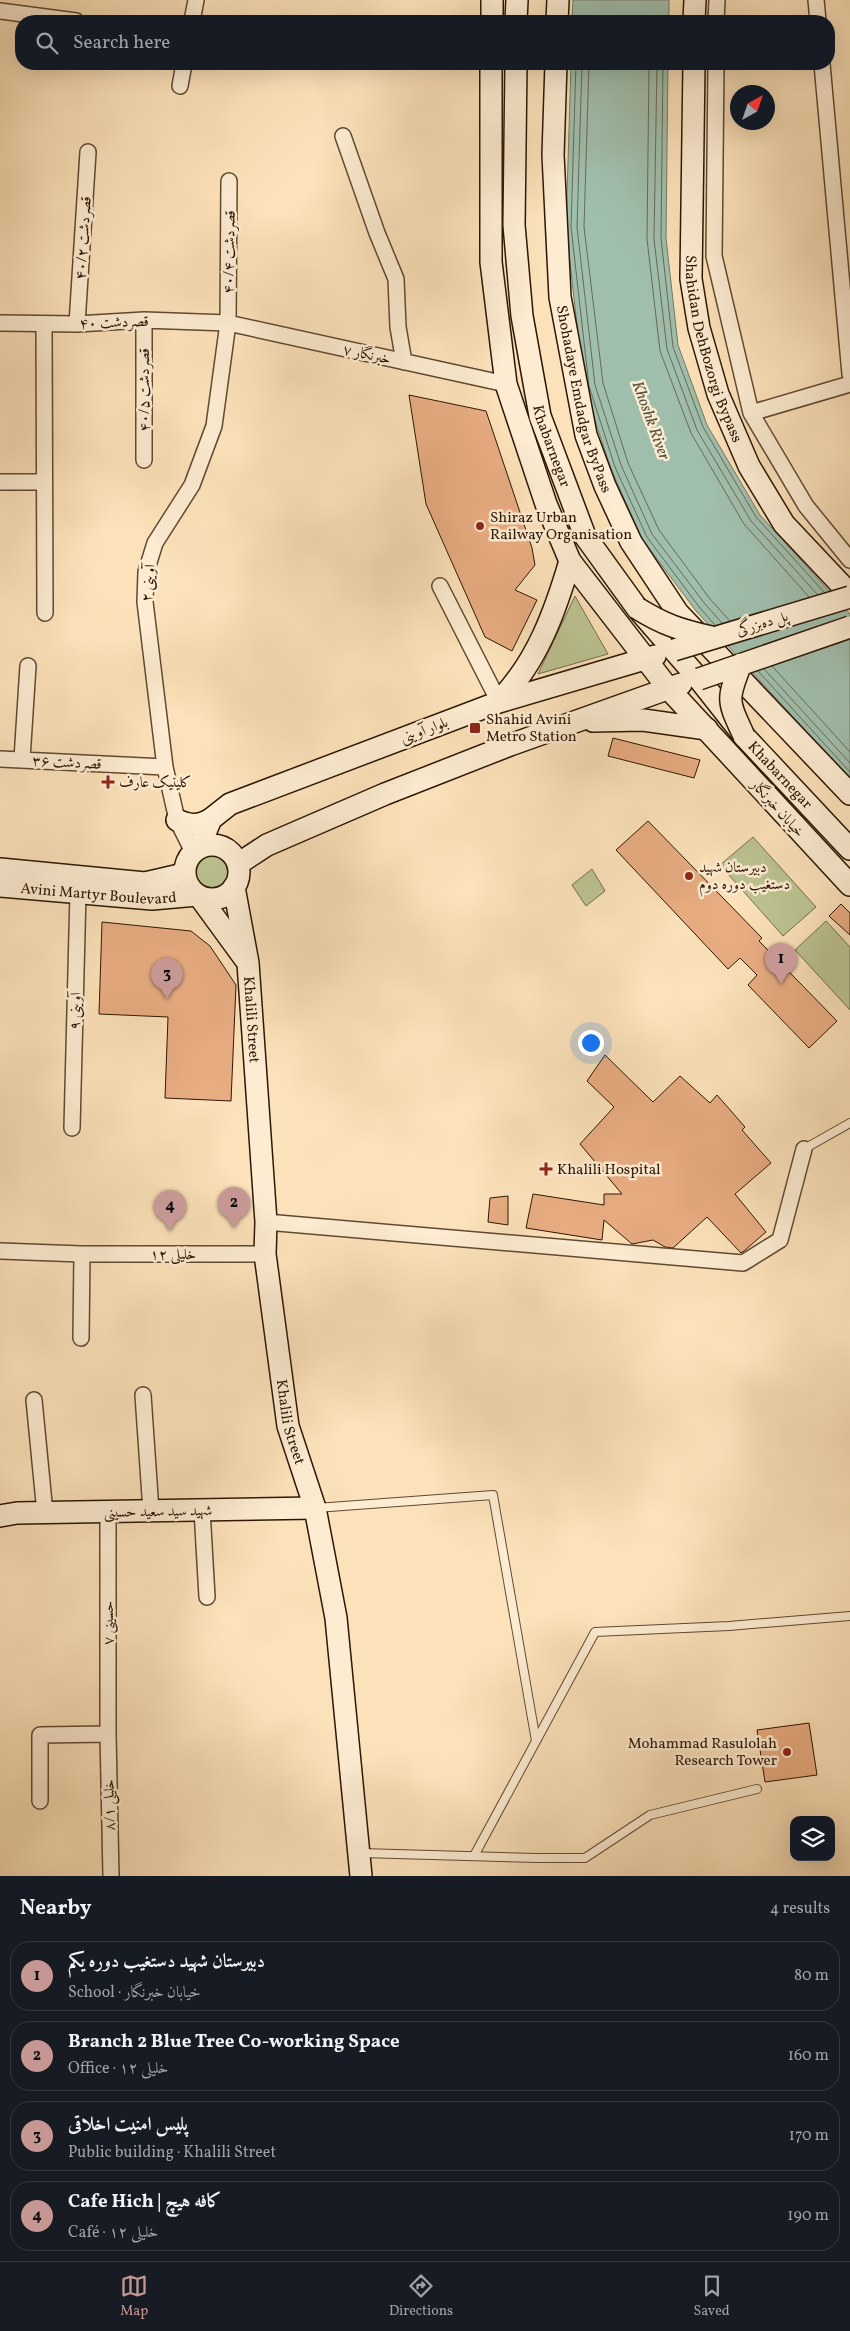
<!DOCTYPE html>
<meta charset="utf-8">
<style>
body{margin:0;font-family:Vollkorn,Amiri,serif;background:#242831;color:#f1f3f6}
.controls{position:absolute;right:15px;bottom:15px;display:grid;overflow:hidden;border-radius:10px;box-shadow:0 5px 20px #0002}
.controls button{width:45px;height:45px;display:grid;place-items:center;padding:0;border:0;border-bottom:1px solid #363941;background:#171b24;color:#f1f3f6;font:25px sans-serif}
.compass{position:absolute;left:730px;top:85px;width:45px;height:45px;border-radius:50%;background:#171b24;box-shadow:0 5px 20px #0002;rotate:40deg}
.you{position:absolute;left:590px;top:1042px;width:18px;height:18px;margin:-12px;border:4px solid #fff;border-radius:50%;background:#1a73e8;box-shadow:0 0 0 8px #1a73e833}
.badge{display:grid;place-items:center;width:32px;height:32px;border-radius:50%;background:#c59692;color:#111;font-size:16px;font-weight:700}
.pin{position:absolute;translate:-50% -41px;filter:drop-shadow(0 1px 2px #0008)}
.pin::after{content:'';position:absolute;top:26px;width:18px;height:15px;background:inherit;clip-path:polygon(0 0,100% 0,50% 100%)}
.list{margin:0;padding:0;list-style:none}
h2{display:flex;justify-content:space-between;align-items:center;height:65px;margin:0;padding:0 20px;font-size:21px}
h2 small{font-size:16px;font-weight:400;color:#9ea1a6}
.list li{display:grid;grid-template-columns:32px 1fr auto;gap:15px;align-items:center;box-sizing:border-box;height:70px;margin:0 10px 10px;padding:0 10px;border:1px solid #363941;border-radius:20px}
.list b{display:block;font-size:19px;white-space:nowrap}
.list p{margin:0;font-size:16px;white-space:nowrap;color:#9ea1a6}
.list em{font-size:16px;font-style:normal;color:#9ea1a6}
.icon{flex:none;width:28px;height:28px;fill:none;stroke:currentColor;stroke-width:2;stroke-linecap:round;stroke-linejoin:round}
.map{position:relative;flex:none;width:850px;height:1876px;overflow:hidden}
.search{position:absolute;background:#171b24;box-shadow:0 5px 20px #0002;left:15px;right:15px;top:15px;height:55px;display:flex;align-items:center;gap:12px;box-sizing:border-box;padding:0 18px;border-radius:20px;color:#9ea1a6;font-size:19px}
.sheet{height:385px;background:#171b24}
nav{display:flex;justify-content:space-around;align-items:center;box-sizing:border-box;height:70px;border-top:1px solid #363941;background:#171b24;font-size:14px;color:#9ea1a6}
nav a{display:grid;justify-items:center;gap:2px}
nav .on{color:#c59692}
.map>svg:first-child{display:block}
</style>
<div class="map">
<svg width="850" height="1876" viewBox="0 0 850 1876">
<rect width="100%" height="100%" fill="#fce2ba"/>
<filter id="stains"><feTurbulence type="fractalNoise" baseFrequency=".004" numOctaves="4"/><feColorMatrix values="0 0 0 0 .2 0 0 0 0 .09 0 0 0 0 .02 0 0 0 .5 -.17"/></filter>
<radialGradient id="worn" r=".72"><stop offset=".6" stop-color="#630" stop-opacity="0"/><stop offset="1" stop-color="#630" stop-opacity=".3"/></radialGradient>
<!-- green -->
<path fill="#bcc492" stroke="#746d4b" d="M575,596L608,654L538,674Z
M753,837L816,907L783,936L720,865Z
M192 871a20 20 0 1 1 40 0a20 20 0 1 1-40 0Z
M592,869L605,891L586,906L572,885Z
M826,921L850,947V1010L795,950Z"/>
<!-- water -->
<path fill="#a0beac" stroke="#727b69" d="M573,0H669V21H572Z
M571,64H668L666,238L678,345L707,425L760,515L850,614V779L696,611L642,539L611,469L584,387L566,227Z"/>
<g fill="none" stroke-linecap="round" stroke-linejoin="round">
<!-- shore -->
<path stroke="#666a58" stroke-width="1" d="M576,64L571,227L589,386L615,467L647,537L700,608L715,625
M582,64L577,227L595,385L621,465L652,534L705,604L722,623
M589,64L584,227L603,383L628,463L659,530L710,599L730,621
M649,64L647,239L660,351L691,433L744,524L809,597
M657,64L654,239L667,349L697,430L751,521L817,594
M663,64L661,238L673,347L703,427L756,517L824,592
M772,666L850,752
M764,669L850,763
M758,671L850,772"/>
</g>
<!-- building -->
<path fill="#e9ad82" stroke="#2c1604" d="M409,395L486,411L532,548L535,565L515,590L537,600L512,651L485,637L426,504Z
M613,738L700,760L694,778L608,756Z
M648,821L762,938L759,941L837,1021L809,1048L748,985L757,975L740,958L728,969L616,850Z
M841,904L850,913V935L829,916Z
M102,922L191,931L210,946L236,985L231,1101L165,1098L168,1017L99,1014Z
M605,1055L653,1102L680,1076L710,1103L717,1095L745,1127L742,1130L771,1163L735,1194L766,1232L744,1251L741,1253L707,1217L673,1248L665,1247L653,1240L632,1244L604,1220L602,1240L526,1228L533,1194L604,1205V1194H622L580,1144L614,1107L587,1081Z
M508,1196V1225L488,1222L490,1198Z
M809,1723L817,1775L765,1782L757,1730Z"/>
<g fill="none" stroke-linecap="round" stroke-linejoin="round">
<defs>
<path id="lane" d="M804,1149L850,1123
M316,1508L493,1495L536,1741
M361,1853L536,1858H585L650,1815L757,1789
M474,1856L595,1632L729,1626L850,1616"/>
<path id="street" d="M816,0L818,21
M0,11L76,21
M192,21L196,0
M716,21L717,0
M716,64L714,256L751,413L806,506L850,560
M822,64L850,374
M180,86L184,64
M343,136L377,233L396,279L398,327L404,362
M144,320V460
M0,323L77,324L144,320L228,323L506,384
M44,324L45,613
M77,324L88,152
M751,413L850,384
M0,482H44
M440,586L499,702
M0,759L165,767
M22,759L28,666
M193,852L177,820L165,767L145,602L146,572L155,543L192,485L214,426L228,323L229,181
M72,1128L78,893
M266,1222L743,1263L780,1240L804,1149
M0,1251L82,1254H265
M81,1338L82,1254
M143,1395L151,1511
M34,1400L45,1513
M202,1510L207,1597
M108,1512V1734L111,1876
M40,1801V1735L108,1734"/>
<g id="secondary">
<path d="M492,21V0"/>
<path d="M516,21L517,0"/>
<path d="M557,21L558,0"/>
<path d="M694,21L695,0"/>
<path d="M491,64V262L506,384L546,504L570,561L668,688L850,885"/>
<path id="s1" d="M516,64L514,225L522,316L540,416L585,536L637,608L699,679L744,736L850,849"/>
<path id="s2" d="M556,64L553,155L560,297L586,435L605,486L631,542L678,613L850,794"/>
<path id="s3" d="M694,64L691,279L699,328L718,394L749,466L784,524L850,594"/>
<path d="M499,701C537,662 555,612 570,561"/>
<path d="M593,721L643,720L707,729"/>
<path d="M177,820C189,826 199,826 211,819"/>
<circle cx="212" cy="872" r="27"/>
<path d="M199,848L211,819L230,804L499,702L655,656"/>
<path d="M238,864L267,845L385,794L510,745L681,684"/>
<path d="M0,869L145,883L184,874"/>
<path id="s4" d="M0,886L152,899L197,895"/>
<path id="s5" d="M234,887L248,963L266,1222L265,1254L288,1426L315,1508L336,1618L361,1876"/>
<path d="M199,896L245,959"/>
<path d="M0,1516L17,1513L315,1508"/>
</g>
</defs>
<!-- lane casing -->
<use href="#lane" stroke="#604932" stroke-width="10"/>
<!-- street casing -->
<use href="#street" stroke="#604932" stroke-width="18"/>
<!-- secondary casing -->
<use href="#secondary" stroke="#2c1604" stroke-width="24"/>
<!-- lane -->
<use href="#lane" stroke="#fdecd2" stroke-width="8"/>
<!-- street -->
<use href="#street" stroke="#fdecd2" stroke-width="15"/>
<!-- secondary -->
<use href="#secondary" stroke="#fdecd2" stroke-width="21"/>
<defs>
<path id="secondary-bridge" d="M637,608C664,625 681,630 711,637
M674,650L850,597
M741,664C726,701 728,701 744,736
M699,679L850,627"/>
</defs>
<!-- secondary-bridge casing -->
<use href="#secondary-bridge" stroke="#2c1604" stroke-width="24" stroke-linecap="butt"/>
<!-- secondary-bridge -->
<use href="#secondary-bridge" stroke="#fdecd2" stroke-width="21"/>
</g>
<!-- markers -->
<g fill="#8f2418" stroke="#fdecd2" stroke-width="2">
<circle cx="480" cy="526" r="5"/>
<rect x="469" y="722" width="12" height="12" rx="2.5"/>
<path d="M105.5 774.5h5v5h5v5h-5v5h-5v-5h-5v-5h5z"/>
<circle cx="689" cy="876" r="5"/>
<path d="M543.5 1161.5h5v5h5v5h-5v5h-5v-5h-5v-5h5z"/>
<circle cx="787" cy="1752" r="5"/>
</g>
<g text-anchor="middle" stroke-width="5" stroke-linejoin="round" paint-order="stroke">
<!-- street labels -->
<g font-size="15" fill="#2c1604" stroke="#fdecd2">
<text transform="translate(83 238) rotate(-86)" y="5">۴۰/۲ قصردشت</text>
<text transform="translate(229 252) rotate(-89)" y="5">۴۰/۴ قصردشت</text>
<text transform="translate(114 322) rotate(-2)" y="5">۴۰ قصردشت</text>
<text dy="5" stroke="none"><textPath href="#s3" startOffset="288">Shahidan DehBozorgi Bypass</textPath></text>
<text transform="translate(367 354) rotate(12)" y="5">۷ خبرنگار</text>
<text transform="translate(144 390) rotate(-90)" y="5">۴۰/۵ قصردشت</text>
<text dy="5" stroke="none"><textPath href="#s2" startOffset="338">Shohadaye Emdadgar ByPass</textPath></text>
<text dy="5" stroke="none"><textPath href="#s1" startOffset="386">Khabarnegar</textPath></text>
<text transform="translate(148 583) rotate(-84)" y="5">۲ آوینی</text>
<text transform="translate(762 623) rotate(-17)" y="5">پل ده‌بزرگی</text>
<text transform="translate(424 730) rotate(-21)" y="5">بلوار آوینی</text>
<text transform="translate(67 762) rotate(3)" y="5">۳۶ قصردشت</text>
<text dy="5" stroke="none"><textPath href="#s1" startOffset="791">Khabarnegar</textPath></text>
<text transform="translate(778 808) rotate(48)" y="5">خیابان خبرنگار</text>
<text dy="5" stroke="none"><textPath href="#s4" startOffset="99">Avini Martyr Boulevard</textPath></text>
<text transform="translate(75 1011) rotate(-88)" y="5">۹ آوینی</text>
<text dy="5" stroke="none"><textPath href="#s5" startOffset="134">Khalili Street</textPath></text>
<text x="173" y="1259">۱۲ خلیلی</text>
<text dy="5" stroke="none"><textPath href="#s5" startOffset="539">Khalili Street</textPath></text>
<text transform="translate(158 1511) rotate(-1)" y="5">شهید سید سعید حسینی</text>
<text transform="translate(108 1623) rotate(-90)" y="5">۷ حسینی</text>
<text transform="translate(109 1805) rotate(-91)" y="5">۸/۱ خلیلی</text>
</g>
<!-- poi labels -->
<g font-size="15" fill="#2c1604" stroke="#fdecd2" text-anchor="start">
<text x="490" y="522">Shiraz Urban<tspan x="490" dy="17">Railway Organisation</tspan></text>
<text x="486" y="724">Shahid Avini<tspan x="486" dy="17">Metro Station</tspan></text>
<text x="119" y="787">کلینیک عارف</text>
<text x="699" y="872">دبیرستان شهید<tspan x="699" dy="17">دستغیب دوره دوم</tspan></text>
<text x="557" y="1174">Khalili Hospital</text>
<text x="777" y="1748" text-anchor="end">Mohammad Rasulolah<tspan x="777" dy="17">Research Tower</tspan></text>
</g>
<!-- water labels -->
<g font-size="16" font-style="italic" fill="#55513f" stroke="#fdecd2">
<text transform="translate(652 420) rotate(70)" y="6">Khoshk River</text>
</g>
</g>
<rect width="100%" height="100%" filter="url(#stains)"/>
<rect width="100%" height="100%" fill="url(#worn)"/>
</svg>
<div class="controls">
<button><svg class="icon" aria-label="layers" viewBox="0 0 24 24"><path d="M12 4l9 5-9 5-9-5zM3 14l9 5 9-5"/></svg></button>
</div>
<svg class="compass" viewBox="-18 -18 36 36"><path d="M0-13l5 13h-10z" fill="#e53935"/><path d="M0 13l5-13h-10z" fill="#9ea1a6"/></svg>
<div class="you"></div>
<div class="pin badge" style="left:781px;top:984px">1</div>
<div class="pin badge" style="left:234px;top:1228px">2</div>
<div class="pin badge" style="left:167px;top:999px">3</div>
<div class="pin badge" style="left:170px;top:1231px">4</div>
<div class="search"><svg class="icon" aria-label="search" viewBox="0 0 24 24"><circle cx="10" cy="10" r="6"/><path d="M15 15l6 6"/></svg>Search here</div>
</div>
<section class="sheet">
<h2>Nearby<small>4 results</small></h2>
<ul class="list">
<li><span class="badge">1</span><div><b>دبیرستان شهید دستغیب دوره یکم</b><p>School · خیابان خبرنگار</p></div><em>80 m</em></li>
<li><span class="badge">2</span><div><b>Branch 2 Blue Tree Co-working Space</b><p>Office · ۱۲ خلیلی</p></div><em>160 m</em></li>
<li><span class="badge">3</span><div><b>پلیس امنیت اخلاقی</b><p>Public building · Khalili Street</p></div><em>170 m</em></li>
<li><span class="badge">4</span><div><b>Cafe Hich | کافه هیچ</b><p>Café · ۱۲ خلیلی</p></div><em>190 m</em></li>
</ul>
</section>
<nav>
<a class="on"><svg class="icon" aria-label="map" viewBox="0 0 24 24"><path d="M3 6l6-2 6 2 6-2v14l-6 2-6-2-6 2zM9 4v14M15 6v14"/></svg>Map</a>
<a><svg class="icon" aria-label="directions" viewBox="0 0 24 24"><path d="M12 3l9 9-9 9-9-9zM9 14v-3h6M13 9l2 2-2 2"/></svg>Directions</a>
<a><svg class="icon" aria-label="saved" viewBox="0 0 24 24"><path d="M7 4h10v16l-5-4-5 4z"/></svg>Saved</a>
</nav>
